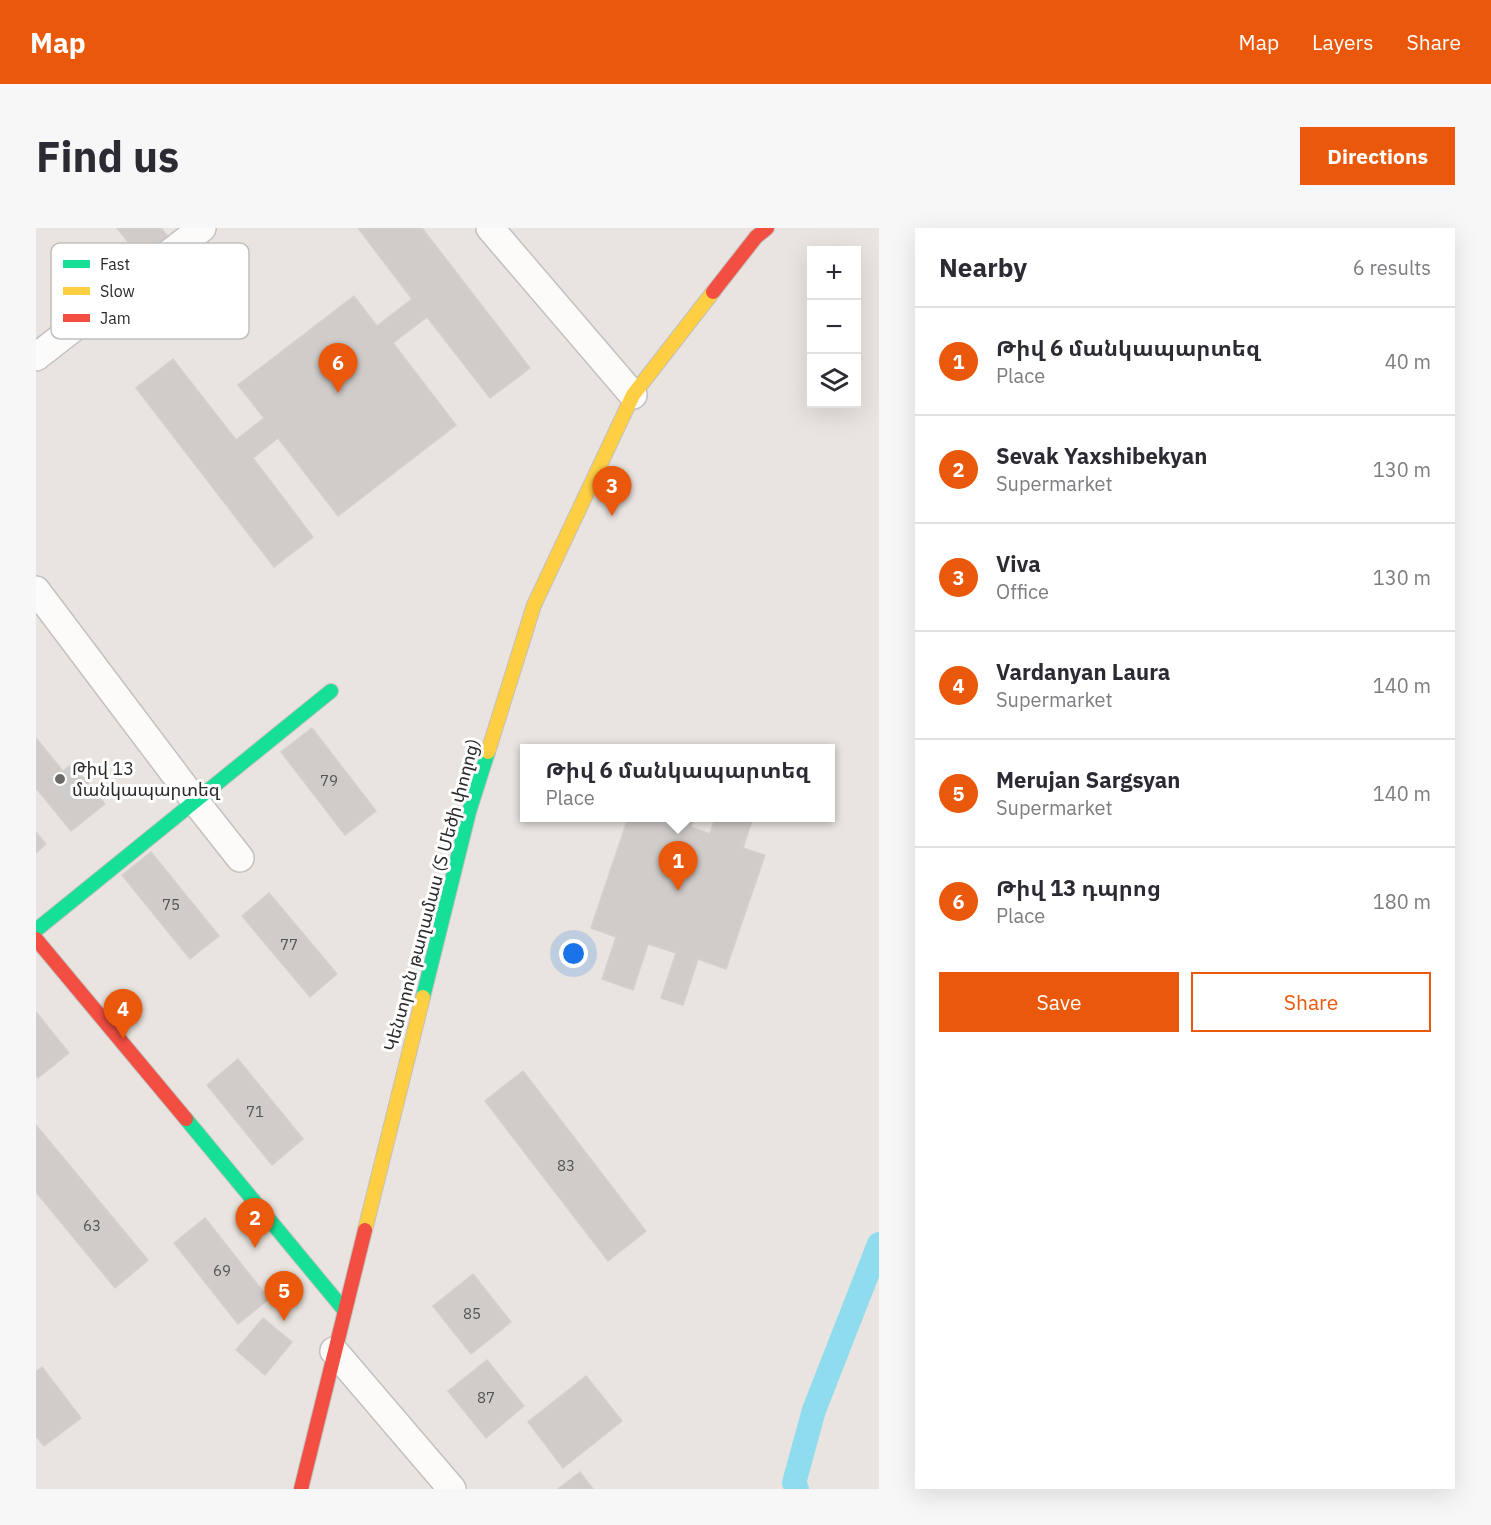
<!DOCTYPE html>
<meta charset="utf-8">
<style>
body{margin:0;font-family:"IBM Plex Sans","Noto Sans Armenian",sans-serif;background:#f7f7f7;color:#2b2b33}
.controls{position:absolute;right:18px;top:18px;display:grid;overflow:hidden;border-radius:0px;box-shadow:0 6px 24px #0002}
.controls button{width:54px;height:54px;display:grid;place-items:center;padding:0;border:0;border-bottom:2px solid #e1e1e2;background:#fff;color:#2b2b33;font:30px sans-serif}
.you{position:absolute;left:538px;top:726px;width:21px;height:21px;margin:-15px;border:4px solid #fff;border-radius:50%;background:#1a73e8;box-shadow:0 0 0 9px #1a73e833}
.badge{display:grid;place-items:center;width:39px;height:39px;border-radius:50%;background:#ea580c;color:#fff;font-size:20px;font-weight:700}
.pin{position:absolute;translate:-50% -50px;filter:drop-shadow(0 2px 3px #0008)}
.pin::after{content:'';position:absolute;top:32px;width:21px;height:18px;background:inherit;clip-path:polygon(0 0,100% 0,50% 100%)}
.popup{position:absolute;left:484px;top:516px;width:315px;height:78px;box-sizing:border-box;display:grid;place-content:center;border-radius:0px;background:#fff;filter:drop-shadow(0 2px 4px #0005);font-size:20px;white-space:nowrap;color:#7c7c81}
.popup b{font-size:22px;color:#2b2b33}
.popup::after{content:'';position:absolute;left:50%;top:100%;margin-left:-12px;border:12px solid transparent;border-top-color:#fff}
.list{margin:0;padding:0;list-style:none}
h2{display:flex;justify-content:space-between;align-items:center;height:78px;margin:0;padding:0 24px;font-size:26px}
h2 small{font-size:20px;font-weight:400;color:#7c7c81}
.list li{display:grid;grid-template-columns:39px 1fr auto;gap:18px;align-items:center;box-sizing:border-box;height:108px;padding:0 24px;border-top:2px solid #e1e1e2}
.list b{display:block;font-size:22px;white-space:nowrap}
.list p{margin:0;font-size:20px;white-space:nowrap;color:#7c7c81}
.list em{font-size:20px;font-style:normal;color:#7c7c81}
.actions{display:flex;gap:12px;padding:18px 24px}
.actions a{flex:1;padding:14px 0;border:2px solid #ea580c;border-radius:0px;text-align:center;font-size:21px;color:#ea580c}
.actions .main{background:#ea580c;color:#fff}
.icon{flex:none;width:33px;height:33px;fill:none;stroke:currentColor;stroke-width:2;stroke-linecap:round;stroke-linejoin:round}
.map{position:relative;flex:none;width:843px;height:1261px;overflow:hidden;border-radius:0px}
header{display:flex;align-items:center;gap:36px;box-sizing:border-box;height:84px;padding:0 30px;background:#ea580c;color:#fff}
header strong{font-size:28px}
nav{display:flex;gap:33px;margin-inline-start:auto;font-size:21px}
.intro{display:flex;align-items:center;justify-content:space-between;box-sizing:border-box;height:144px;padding:0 36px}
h1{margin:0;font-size:42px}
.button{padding:15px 27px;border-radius:0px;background:#ea580c;color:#fff;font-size:21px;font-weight:700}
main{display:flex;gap:36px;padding:0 36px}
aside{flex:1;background:#fff;border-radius:0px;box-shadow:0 6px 24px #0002}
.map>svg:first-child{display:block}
</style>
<header>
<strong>Map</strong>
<nav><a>Map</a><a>Layers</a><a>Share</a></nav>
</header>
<div class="intro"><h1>Find us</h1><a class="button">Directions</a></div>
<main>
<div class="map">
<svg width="843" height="1261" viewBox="0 0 843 1261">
<rect width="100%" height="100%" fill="#e9e4df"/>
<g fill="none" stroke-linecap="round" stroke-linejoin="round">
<!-- canal -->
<path stroke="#8fdcee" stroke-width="24" d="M761,1261L758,1255L778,1182L843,1016"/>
</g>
<!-- building -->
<path fill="#d0ccc9" stroke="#d4d0cb" stroke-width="1.5" d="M81,0H125L137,15L110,37Z
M322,0H386L494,140L454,170L391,89L357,115L420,197L302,288L242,210L217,230L277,309L238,339L100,160L137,131L200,212L228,190L202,157L318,68L341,98L376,71Z
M276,500L340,583L309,607L245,524Z
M0,510L27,543L36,536L69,576L35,603L0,560Z
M592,590H658L655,599L674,606L679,590H717L707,620L729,627L690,741L662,731L647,777L625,770L640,725L612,716L597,762L566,751L580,709L555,700Z
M0,604L10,616L0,625Z
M115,624L183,708L154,731L86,647Z
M233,665L301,746L274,769L206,688Z
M0,784L33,825L2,850L0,847Z
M202,831L267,911L236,937L171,857Z
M487,843L610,1003L572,1033L449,873Z
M0,897L112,1032L79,1060L0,964Z
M169,990L233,1071L202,1096L138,1015Z
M437,1046L475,1094L435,1126L397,1078Z
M227,1090L256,1114L229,1147L200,1122Z
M451,1132L488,1178L450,1210L412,1163Z
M6,1139L45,1190L8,1218L0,1208V1144Z
M550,1148L586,1193L527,1240L492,1194Z
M544,1244L557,1261H522Z"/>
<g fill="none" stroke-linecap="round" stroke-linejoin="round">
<defs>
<path id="street" d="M454,0L597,167
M0,129L166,0
M0,362L159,573L204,630
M298,1123L416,1261"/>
<path id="fast" d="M0,702L295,463
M387,769L433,584L452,524
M150,891L309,1083"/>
<path id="slow" d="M452,524L498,377L597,167L677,64
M329,1002L387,769"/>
<path id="jam" d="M677,64L720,9L731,0
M0,711L150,891
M265,1261L329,1002"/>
</defs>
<!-- street casing -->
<use href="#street" stroke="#c2c0c1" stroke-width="30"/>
<!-- fast casing -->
<use href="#fast" stroke="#c2c0c1" stroke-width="16"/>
<!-- slow casing -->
<use href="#slow" stroke="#c2c0c1" stroke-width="16"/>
<!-- jam casing -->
<use href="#jam" stroke="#c2c0c1" stroke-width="16"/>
<!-- street -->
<use href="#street" stroke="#fcfbfa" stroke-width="27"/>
<!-- fast -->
<use href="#fast" stroke="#16e098" stroke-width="14"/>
<!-- slow -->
<use href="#slow" stroke="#ffcf43" stroke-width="14"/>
<!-- jam -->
<use href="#jam" stroke="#f24e42" stroke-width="14"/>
</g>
<!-- markers -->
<circle fill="#6d6b69" stroke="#fff" stroke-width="2" cx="24" cy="551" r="6"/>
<g text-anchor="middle" stroke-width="6" stroke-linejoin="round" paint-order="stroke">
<!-- number labels -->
<g font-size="15" fill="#545352">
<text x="293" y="558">79</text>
<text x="135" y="682">75</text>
<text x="253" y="722">77</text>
<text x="219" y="889">71</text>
<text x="530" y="943">83</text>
<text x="56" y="1003">63</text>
<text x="186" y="1048">69</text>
<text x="436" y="1091">85</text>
<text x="450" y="1175">87</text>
</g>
<!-- poi labels -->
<g font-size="18" fill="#2a2a2a" stroke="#fff" text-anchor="start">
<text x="36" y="547">Թիվ 13<tspan x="36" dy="21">մանկապարտեզ</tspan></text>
</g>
<!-- street labels -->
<g font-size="18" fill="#2a2a2a" stroke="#fff">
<text transform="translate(396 667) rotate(-75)" y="6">Կենտրոն թաղամաս (Տ Մեծի փողոց)</text>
</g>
</g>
<!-- legend -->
<rect x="15" y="15" width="198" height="96" rx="9" fill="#fff" stroke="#bfbfbf" stroke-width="1.5"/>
<rect x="27" y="32" width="27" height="8" fill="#16e098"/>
<rect x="27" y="59" width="27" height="8" fill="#ffcf43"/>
<rect x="27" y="86" width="27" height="8" fill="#f24e42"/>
<g font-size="16" fill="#2a2a2a">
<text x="64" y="42">Fast</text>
<text x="64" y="69">Slow</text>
<text x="64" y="96">Jam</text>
</g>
</svg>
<div class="controls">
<button>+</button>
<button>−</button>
<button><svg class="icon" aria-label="layers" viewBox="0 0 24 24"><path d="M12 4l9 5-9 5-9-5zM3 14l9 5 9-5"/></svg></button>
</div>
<div class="you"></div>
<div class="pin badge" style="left:642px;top:663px">1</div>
<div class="popup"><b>Թիվ 6 մանկապարտեզ</b>Place</div>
<div class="pin badge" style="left:219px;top:1020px">2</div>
<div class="pin badge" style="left:576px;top:288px">3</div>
<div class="pin badge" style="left:87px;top:811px">4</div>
<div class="pin badge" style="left:248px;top:1093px">5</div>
<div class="pin badge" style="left:302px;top:165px">6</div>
</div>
<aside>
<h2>Nearby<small>6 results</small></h2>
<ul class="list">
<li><span class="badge">1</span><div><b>Թիվ 6 մանկապարտեզ</b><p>Place</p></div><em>40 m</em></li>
<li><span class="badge">2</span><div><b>Sevak Yaxshibekyan</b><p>Supermarket</p></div><em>130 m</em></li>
<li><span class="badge">3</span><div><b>Viva</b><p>Office</p></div><em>130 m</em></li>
<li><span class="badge">4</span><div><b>Vardanyan Laura</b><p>Supermarket</p></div><em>140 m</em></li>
<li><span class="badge">5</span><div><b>Merujan Sargsyan</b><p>Supermarket</p></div><em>140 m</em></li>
<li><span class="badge">6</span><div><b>Թիվ 13 դպրոց</b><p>Place</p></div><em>180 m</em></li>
</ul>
<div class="actions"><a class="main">Save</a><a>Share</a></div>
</aside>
</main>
